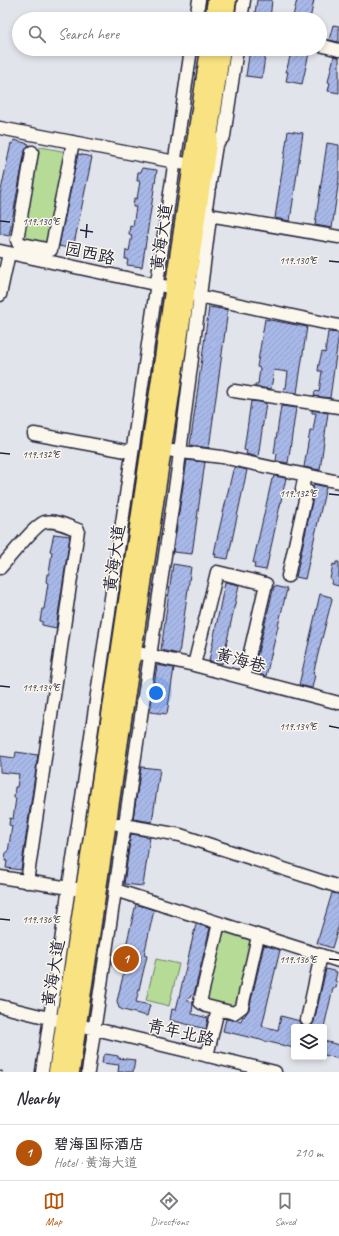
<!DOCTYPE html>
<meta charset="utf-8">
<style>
body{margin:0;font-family:Caveat,"LXGW WenKai TC",sans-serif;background:#f7f7f7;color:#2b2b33}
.controls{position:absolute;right:12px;bottom:12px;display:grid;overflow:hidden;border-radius:4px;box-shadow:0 2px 6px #0003}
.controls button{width:36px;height:36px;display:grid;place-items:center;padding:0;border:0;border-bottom:1px solid #e1e1e2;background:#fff;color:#2b2b33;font:20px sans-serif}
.you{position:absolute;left:156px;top:693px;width:14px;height:14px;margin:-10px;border:3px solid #fff;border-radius:50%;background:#1a73e8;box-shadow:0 0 0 6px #1a73e833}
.badge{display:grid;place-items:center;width:26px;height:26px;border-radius:50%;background:#b45309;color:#fff;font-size:13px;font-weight:700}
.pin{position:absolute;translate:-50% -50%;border:2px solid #fff;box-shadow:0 1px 4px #0006}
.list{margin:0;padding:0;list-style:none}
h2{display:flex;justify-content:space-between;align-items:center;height:52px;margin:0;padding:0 16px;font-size:17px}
h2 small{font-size:13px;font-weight:400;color:#7c7c81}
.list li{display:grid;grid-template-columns:26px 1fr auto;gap:12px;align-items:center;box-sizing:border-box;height:56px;padding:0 16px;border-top:1px solid #e1e1e2}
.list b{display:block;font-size:15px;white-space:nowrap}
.list p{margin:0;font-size:13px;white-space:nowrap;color:#7c7c81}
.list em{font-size:13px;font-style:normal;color:#7c7c81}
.icon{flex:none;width:22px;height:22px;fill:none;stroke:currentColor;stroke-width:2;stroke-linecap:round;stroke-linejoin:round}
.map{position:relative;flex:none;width:339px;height:1072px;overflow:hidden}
.search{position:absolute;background:#fff;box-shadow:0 2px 6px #0003;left:12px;right:12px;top:12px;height:44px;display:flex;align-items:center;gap:10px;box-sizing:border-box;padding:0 14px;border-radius:22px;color:#7c7c81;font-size:15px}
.sheet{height:108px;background:#fff}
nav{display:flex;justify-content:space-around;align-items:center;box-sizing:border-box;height:56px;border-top:1px solid #e1e1e2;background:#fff;font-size:11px;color:#7c7c81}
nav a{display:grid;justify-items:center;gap:2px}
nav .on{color:#b45309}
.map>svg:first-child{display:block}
</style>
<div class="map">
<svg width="339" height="1072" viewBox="0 0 339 1072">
<defs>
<pattern id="building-hatch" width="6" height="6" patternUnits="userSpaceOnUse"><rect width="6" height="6" fill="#a8b8e8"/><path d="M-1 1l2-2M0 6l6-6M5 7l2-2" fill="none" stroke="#909ec8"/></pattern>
</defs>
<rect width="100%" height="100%" fill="#e2e4eb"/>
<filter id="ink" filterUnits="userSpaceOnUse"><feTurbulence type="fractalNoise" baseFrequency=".025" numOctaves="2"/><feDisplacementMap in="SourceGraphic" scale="8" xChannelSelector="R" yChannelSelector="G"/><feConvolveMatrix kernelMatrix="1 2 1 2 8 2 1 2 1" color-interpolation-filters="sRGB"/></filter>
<g filter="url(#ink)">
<!-- grass -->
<path fill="#b5db97" stroke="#6c7e69" d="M41,147L67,152L49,244L22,239L37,150Z
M220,929L253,940L237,1005L233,1008L205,1002Z
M156,959L179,964L169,1006L146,1000Z"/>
<!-- building -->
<path fill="url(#building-hatch)" stroke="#22223b" d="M257,0H272L270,19H254Z
M297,0H314L310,19H295V16H293Z
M333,25L339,26V42L329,40Z
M250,49H266L262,78L246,76Z
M292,49H310L302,84L286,81L288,72H286Z
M334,56L339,57V93L328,91L330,83L328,82Z
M288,131L303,133L290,221L275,218Z
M14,140L29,144L25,151L9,236L0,234V195L11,143L13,144Z
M327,143L339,145V179L332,228L315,225Z
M78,154L92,157L73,249L59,246Z
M142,168L157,170L142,267L127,265L128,259H125L126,250L129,251L132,235L129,234L130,225L133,226L136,207H133L134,198L137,199L140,181H137L138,172H141Z
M209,307L228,310L209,448L190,445Z
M265,319L307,327L297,393L283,391L284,388H286L288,372L274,370L271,389L255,387V384H258L260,368L257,367Z
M328,332L339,333L330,398L314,396L315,391L319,392L322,371H318L319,364L322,352L325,353Z
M251,401L266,403L258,457L246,454L247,451L244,450Z
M281,406L296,408L288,463L276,461L277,454L274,453Z
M312,410L328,413L320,470L304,467L310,431H313L316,413H312Z
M187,460L205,462L192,554L173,552Z
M235,467L247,470L228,559L215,557L216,554H214L217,539L233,470H234Z
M274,476L286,478L266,570L254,568L255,563H253L272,479H273Z
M313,484L326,487L305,579L296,577L314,493Z
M54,534L70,536L56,628L42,625V621H40L42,609H44L48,583L46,582L47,574H49L52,552L50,551Z
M336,562H339V586L331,584L332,580L330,579L333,564L336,565Z
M173,564L191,567L179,654L161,650Z
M225,582L239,585L222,664L209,661Z
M274,586L287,589L266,676L253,673Z
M320,594L331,597L332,599L313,674L315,675L312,688L299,685Z
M157,665L174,668L167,714L150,712Z
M16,752L38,755L21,870L6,868L7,861H5L6,852H8L12,826L9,825L10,818L13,819L16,798H14L15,787H17L19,774L0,772V756L15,758Z
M141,767L160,769L152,822L133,819Z
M131,834L150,837L143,886L124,884Z
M332,893L339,894V925L332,948L317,943Z
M136,904L154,910L144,955L147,956L136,1002L150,1005L147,1016L123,1010L119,1008L117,1001L129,951L125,950Z
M196,924L210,928L194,994L186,1000L193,1002L192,1014L208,1018L206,1029L170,1020L172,1009L176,1010Z
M264,945L280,950L262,1026L278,1030L281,1016L300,1021L305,1027H294V1048L223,1031L226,1019L241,1021L243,1016L244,1017L249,1009Z
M326,969L337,972L335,981L337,982L336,988H333L324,1027H310L314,1022Z
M324,1041L339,1045V1059L324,1055Z
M106,1054L118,1056V1058L135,1060L133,1072H118L119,1065L102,1063L103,1056Z"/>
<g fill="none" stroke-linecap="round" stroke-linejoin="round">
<defs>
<path id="minor" d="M196,19L199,0
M241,19L244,0
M320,45L339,50
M0,128L191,165
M32,152L17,240L18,243L51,250L73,142
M209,215L339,237
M0,251L173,288
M0,295L9,253
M194,295L339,326
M234,391L339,407
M34,434L132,452
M173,451L222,457L339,482
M0,568C8,559 37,523 45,522C56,520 67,526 78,530L27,882
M288,576L307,491L302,489L305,475
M134,652L194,665L339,703
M194,665L217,572L266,584L244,678
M118,824L180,835L339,887
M0,877L76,889
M115,890L339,961
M219,923L200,1002L206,1006L234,1013L242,1007L258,936
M0,1006L57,1020
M307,1020L321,955
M87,1027L275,1072
M207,1056L218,1009
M42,1072L191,49
M88,1072L178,468L210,217L206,207L216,145L224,136L237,49"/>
<path id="major" d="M213,19L216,0
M225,19L228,0
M57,1072L209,49
M71,1072L222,49"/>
</defs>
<!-- minor casing -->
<use href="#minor" stroke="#22223b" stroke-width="15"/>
<!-- major casing -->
<use href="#major" stroke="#22223b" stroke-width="19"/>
<!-- path -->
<path stroke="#22223b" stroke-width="1.5" stroke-dasharray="3 3" stroke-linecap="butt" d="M0,1071L4,1072"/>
<!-- minor -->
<use href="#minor" stroke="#fbf7ec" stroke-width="12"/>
<!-- major -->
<use href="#major" stroke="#f8e281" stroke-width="16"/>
</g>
</g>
<!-- ticks -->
<path fill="none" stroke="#22223b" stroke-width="1.5" d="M0,221L10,222M80,230L93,232M86,238L87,224M329,261L339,262M0,453L10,454M329,494L339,495M0,686L10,687M329,726L339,728M0,919L10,920M329,959L339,960"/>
<g text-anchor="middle" stroke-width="3" stroke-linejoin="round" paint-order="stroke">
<!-- street labels -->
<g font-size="17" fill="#22223b" stroke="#fbf7ec">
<text transform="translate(161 237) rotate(-82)" y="6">黄海大道</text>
<text transform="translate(90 253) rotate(12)" y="6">园西路</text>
<text transform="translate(114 558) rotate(-82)" y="6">黄海大道</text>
<text transform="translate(241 660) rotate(15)" y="6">黄海巷</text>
<text transform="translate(53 973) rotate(-81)" y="6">黄海大道</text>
<text transform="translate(181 1032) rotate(13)" y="6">青年北路</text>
</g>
</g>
<g font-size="10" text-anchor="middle" fill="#22223b" stroke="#fbf7ec" stroke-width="3" stroke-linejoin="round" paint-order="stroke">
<text x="41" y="225">119.130°E</text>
<text x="298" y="264">119.130°E</text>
<text x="41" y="458">119.132°E</text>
<text x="298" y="497">119.132°E</text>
<text x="41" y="691">119.134°E</text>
<text x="298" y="730">119.134°E</text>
<text x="41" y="923">119.136°E</text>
<text x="298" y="963">119.136°E</text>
</g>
</svg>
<div class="controls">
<button><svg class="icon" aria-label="layers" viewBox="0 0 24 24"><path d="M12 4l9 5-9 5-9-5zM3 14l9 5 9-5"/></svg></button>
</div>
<div class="you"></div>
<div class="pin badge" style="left:126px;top:959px">1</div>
<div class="search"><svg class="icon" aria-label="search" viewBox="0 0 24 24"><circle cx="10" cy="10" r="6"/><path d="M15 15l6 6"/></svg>Search here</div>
</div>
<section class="sheet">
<h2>Nearby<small></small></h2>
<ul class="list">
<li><span class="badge">1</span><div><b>碧海国际酒店</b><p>Hotel · 黄海大道</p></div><em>210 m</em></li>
</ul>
</section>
<nav>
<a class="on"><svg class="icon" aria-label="map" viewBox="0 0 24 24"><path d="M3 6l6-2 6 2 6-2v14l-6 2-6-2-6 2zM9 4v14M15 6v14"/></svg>Map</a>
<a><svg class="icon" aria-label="directions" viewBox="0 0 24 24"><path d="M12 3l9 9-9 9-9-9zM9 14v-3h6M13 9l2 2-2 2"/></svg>Directions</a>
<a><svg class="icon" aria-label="saved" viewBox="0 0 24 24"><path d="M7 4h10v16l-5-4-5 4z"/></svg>Saved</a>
</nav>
